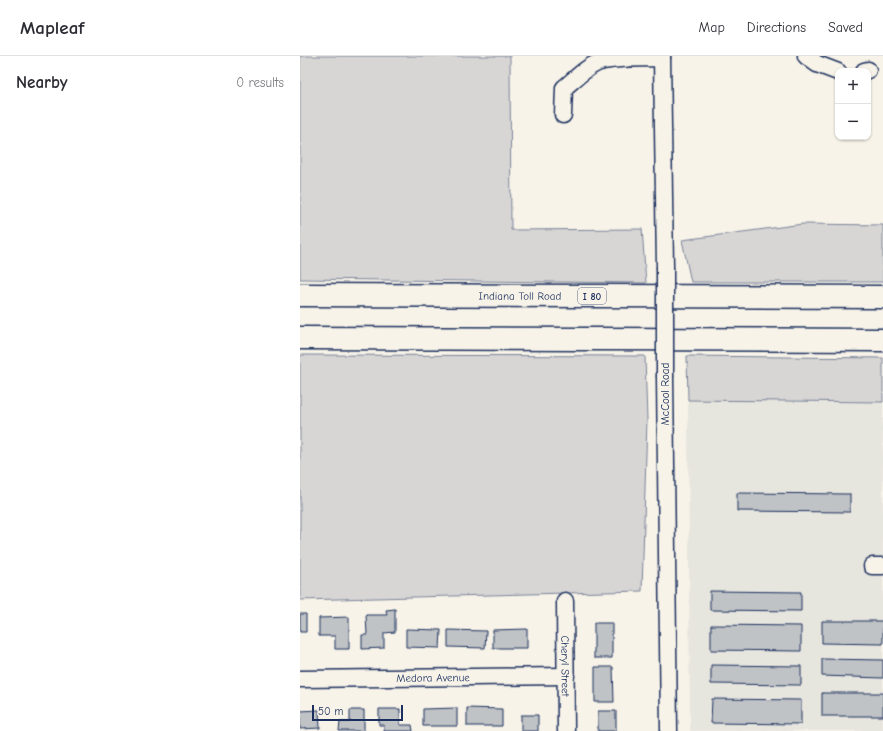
<!DOCTYPE html>
<meta charset="utf-8">
<style>
body{margin:0;font-family:"Comic Neue",sans-serif;background:#f2f2f3;color:#2b2b33}
.controls{position:absolute;right:12px;top:12px;display:grid;overflow:hidden;border-radius:8px;box-shadow:0 1px 3px #0004}
.controls button{width:36px;height:36px;display:grid;place-items:center;padding:0;border:0;border-bottom:1px solid #e1e1e2;background:#fff;color:#2b2b33;font:20px sans-serif}
.scale{position:absolute;left:12px;bottom:10px;width:91px;box-sizing:border-box;padding-left:4px;border:2px solid #1b2f5e;border-top:0;font-size:11px;line-height:14px;white-space:nowrap;color:#1b2f5e;-webkit-text-stroke:3px #f7f3e8;paint-order:stroke}
.list{margin:0;padding:0;list-style:none}
h2{display:flex;justify-content:space-between;align-items:center;height:52px;margin:0;padding:0 16px;font-size:17px}
h2 small{font-size:13px;font-weight:400;color:#7c7c81}
.map{position:relative;flex:none;width:583px;height:675px;overflow:hidden}
header{display:flex;align-items:center;gap:24px;box-sizing:border-box;height:56px;padding:0 20px;background:#fff;border-bottom:1px solid #e1e1e2}
header strong{font-size:19px}
nav{display:flex;gap:22px;margin-inline-start:auto;font-size:14px}
main{display:flex}
aside{flex:1;background:#fff}
.map>svg:first-child{display:block}
</style>
<header>
<strong>Mapleaf</strong>
<nav><a>Map</a><a>Directions</a><a>Saved</a></nav>
</header>
<main>
<aside>
<h2>Nearby<small>0 results</small></h2>
<ul class="list">
</ul>
</aside>
<div class="map">
<svg width="583" height="675" viewBox="0 0 583 675">
<rect width="100%" height="100%" fill="#f7f3e8"/>
<filter id="ink" filterUnits="userSpaceOnUse"><feTurbulence type="fractalNoise" baseFrequency=".025" numOctaves="2"/><feDisplacementMap in="SourceGraphic" scale="8" xChannelSelector="R" yChannelSelector="G"/><feConvolveMatrix kernelMatrix="1 2 1 2 8 2 1 2 1" color-interpolation-filters="sRGB"/></filter>
<g filter="url(#ink)">
<!-- built -->
<path fill="#e6e5de" d="M388,344L583,346V675H390Z"/>
<!-- green -->
<path fill="#d7d6d4" stroke="#798299" d="M0,0H210L211,174L342,173L346,227L0,223Z
M503,168L583,169V226H391L382,184Z
M0,299L345,300L347,364L342,535L0,544Z
M387,300L583,302V346L388,344Z"/>
<!-- building -->
<path fill="#c0c3c5" stroke="#1b2f5e" d="M437,437L550,438V456L437,455Z
M410,535L501,536V555L410,554Z
M95,553V576L84,577V592L62,593V579H67L66,559H87L86,554Z
M0,558H6V576H0Z
M49,561V593H35V580H19V562Z
M522,565H583V588L522,587Z
M294,567H312V602H294Z
M411,569L501,570V595L411,594Z
M106,573L141,574L140,592L106,591Z
M227,573V592H193V574Z
M148,574L186,575L185,592L148,591Z
M522,603L583,604V622L522,620Z
M411,609L501,610V629L411,628Z
M295,611H313L314,646H295Z
M522,637H583V660H522Z
M412,643L501,644V668L411,667Z
M157,652V670H123V653Z
M167,652L202,653V670H167Z
M79,653H100V669H112L113,675H84V669H79Z
M19,654L20,672L0,673V655Z
M50,654H64V675H39L40,666H50Z
M298,655H316V675H298Z
M221,659H238V675H221Z"/>
<g fill="none" stroke-linecap="round" stroke-linejoin="round">
<defs>
<g id="minor">
<path d="M362,0L365,211"/>
<path d="M506,0L517,8L538,16"/>
<path d="M564,15L568,14"/>
<path d="M263,59L264,32C274,24 287,10 300,6C319,1 342,3 362,2"/>
<path d="M365,321L369,675"/>
<path d="M572,510H583"/>
<path id="s1" d="M265,545L266,675"/>
<path id="s2" d="M0,623L266,620"/>
</g>
<g id="highway">
<path id="s3" d="M0,239L583,241"/>
<path d="M0,282L583,284"/>
</g>
</defs>
<!-- minor casing -->
<use href="#minor" stroke="#1b2f5e" stroke-width="19"/>
<!-- highway casing -->
<use href="#highway" stroke="#1b2f5e" stroke-width="25"/>
<!-- minor -->
<use href="#minor" stroke="#f7f3e8" stroke-width="16"/>
<!-- highway -->
<use href="#highway" stroke="#f7f3e8" stroke-width="22"/>
<defs>
<path id="minor-bridge" d="M365,211V321"/>
</defs>
<!-- minor-bridge casing -->
<use href="#minor-bridge" stroke="#1b2f5e" stroke-width="19" stroke-linecap="butt"/>
<!-- minor-bridge -->
<use href="#minor-bridge" stroke="#f7f3e8" stroke-width="16"/>
</g>
</g>
<g text-anchor="middle" stroke-width="3" stroke-linejoin="round" paint-order="stroke">
<!-- shield labels -->
<rect fill="#f7f3e8" stroke="#5d6a87" stroke-width="1" x="278" y="232" width="28" height="16" rx="3"/>
<g font-size="10" font-weight="bold" fill="#1b2f5e">
<text x="292" y="244">I 80</text>
</g>
<!-- street labels -->
<g font-size="11" fill="#1b2f5e" stroke="#f7f3e8">
<text dy="4" stroke="none"><textPath href="#s3" startOffset="220">Indiana Toll Road</textPath></text>
<text transform="translate(365 338) rotate(-90)" y="4">McCool Road</text>
<text dy="4" stroke="none"><textPath href="#s1" startOffset="65">Cheryl Street</textPath></text>
<text dy="4" stroke="none"><textPath href="#s2" startOffset="133">Medora Avenue</textPath></text>
</g>
</g>
</svg>
<div class="controls">
<button>+</button>
<button>−</button>
</div>
<div class="scale">50 m</div>
</div>
</main>
